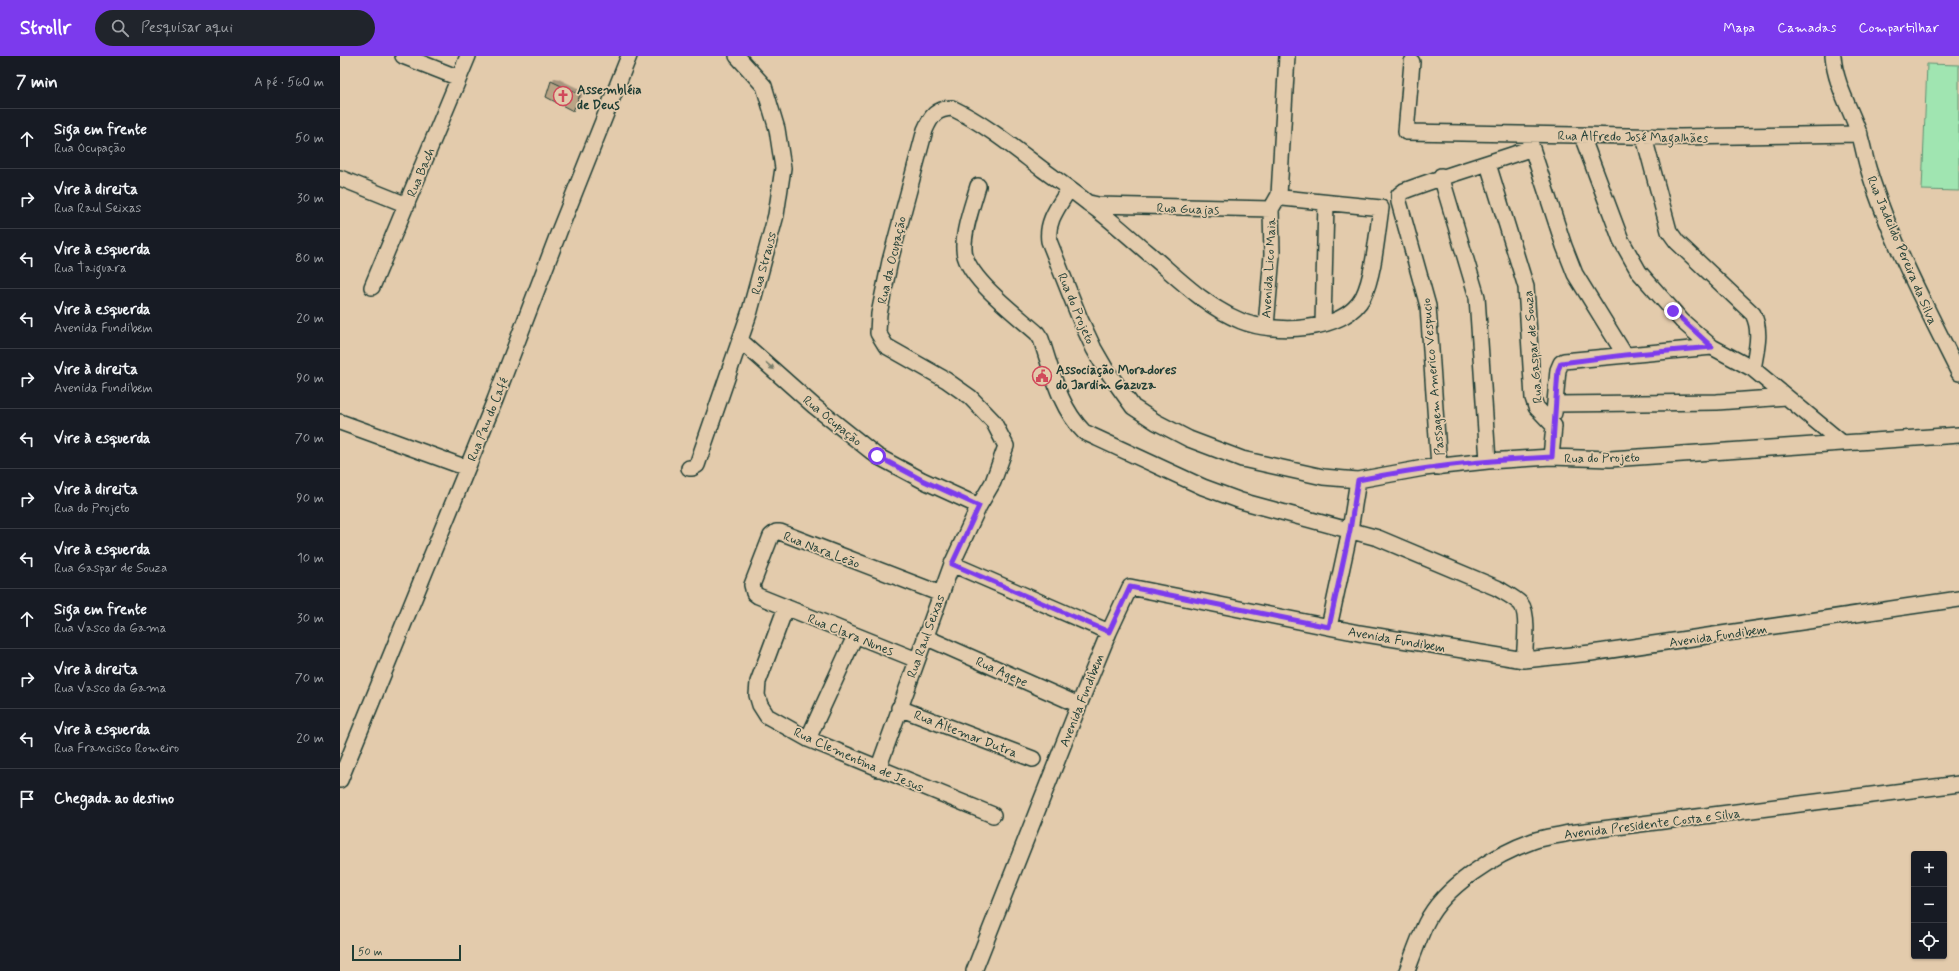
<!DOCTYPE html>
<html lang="pt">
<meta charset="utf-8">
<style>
body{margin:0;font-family:Mynerve,sans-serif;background:#20242c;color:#f1f3f6}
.controls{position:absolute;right:12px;bottom:12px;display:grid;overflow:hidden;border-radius:4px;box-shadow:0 1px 3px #0004}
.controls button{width:36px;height:36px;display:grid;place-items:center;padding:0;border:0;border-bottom:1px solid #363941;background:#171b24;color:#f1f3f6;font:20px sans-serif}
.scale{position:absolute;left:12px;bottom:10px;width:109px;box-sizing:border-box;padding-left:4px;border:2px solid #1f3d34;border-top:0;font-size:11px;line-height:14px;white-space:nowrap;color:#1f3d34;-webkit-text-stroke:3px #e3cbac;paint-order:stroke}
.stop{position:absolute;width:12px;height:12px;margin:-9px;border:3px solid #7c3aed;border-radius:50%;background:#fff}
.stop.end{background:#7c3aed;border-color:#fff;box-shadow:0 1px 4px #0008}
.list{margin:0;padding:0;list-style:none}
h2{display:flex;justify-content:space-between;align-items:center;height:52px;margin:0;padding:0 16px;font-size:17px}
h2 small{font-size:13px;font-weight:400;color:#9ea1a6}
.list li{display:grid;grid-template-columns:26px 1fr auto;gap:12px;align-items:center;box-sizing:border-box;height:60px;padding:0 16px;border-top:1px solid #363941}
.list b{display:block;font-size:15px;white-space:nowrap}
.list p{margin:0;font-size:13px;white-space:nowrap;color:#9ea1a6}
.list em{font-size:13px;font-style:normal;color:#9ea1a6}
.icon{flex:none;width:22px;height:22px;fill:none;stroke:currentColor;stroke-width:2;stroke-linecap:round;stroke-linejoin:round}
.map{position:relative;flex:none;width:1619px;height:915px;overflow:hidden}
header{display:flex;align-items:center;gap:24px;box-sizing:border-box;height:56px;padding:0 20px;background:#7c3aed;color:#fff}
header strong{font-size:19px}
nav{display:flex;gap:22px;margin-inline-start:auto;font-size:14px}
.search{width:280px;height:36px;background:#20242c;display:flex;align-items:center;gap:10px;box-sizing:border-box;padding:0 14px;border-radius:22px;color:#9ea1a6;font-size:15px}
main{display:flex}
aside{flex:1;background:#171b24}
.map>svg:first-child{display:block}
</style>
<header>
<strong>Strollr</strong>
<div class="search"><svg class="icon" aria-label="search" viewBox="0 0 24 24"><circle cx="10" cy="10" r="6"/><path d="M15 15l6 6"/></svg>Pesquisar aqui</div>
<nav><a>Mapa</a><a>Camadas</a><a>Compartilhar</a></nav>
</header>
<main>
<aside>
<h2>7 min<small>A pé · 560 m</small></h2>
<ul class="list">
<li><svg class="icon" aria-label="ahead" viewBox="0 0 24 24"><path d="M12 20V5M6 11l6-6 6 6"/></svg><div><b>Siga em frente</b><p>Rua Ocupação</p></div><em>50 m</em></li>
<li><svg class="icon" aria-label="right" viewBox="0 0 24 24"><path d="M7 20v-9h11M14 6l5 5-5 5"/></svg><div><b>Vire à direita</b><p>Rua Raul Seixas</p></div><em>30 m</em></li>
<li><svg class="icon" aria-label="left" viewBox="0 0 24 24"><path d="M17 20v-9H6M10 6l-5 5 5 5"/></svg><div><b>Vire à esquerda</b><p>Rua Taiguara</p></div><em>80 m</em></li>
<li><svg class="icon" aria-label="left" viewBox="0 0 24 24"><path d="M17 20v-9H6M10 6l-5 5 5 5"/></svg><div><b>Vire à esquerda</b><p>Avenida Fundibem</p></div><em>20 m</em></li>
<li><svg class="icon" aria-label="right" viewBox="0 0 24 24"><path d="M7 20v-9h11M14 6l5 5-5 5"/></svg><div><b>Vire à direita</b><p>Avenida Fundibem</p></div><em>90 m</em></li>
<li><svg class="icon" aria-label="left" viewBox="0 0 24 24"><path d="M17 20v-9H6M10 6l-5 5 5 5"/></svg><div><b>Vire à esquerda</b></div><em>70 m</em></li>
<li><svg class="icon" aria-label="right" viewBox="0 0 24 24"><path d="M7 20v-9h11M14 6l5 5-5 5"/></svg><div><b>Vire à direita</b><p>Rua do Projeto</p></div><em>90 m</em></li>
<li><svg class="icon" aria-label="left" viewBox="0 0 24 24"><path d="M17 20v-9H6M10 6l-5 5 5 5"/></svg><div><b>Vire à esquerda</b><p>Rua Gaspar de Souza</p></div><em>10 m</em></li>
<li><svg class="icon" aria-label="ahead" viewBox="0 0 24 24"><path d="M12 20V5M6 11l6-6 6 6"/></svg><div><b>Siga em frente</b><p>Rua Vasco da Gama</p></div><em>30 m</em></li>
<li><svg class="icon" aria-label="right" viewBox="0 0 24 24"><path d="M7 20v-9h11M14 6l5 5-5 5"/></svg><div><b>Vire à direita</b><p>Rua Vasco da Gama</p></div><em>70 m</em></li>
<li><svg class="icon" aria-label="left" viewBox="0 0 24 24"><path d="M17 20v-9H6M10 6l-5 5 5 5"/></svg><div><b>Vire à esquerda</b><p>Rua Francisco Romeiro</p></div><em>20 m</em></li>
<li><svg class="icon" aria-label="arrive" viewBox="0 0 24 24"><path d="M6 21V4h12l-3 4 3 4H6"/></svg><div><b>Chegada ao destino</b></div></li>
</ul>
</aside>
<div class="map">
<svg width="1619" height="915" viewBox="0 0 1619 915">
<defs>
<filter id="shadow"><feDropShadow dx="3.5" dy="-3.5" stdDeviation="0" flood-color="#0004"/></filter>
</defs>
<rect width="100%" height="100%" fill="#e3cbac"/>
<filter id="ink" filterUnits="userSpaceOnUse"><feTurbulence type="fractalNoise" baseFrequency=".025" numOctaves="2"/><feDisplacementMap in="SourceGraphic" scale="8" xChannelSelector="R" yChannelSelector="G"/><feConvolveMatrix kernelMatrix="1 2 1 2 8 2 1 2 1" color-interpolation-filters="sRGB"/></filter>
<g filter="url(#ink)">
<!-- green -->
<path fill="#a0e5b1" stroke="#609172" d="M1587,8L1619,9V135L1582,134Z"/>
<!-- building -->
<path fill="#b9a385" stroke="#1f3d34" filter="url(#shadow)" d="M211,25L240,39L233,55L206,41Z"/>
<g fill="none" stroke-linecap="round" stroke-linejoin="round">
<defs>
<path id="minor" d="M63,0L119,22
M1493,0C1495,27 1510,52 1519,77C1523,89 1525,103 1529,115C1550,183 1587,253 1619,317
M1072,6L1066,76L1340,81L1520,78
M1242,80L1281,184L1299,216L1342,265L1358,279L1372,291L1413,313L1501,386
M1304,81L1329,175L1337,186L1413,258C1422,275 1416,295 1413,313
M1189,83L1224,190L1235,218L1285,299
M1148,108L1186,231L1193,342L1196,351L1214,370L1211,401
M1101,120L1137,241L1148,405
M0,122L67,149
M638,130C633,148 623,174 624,193C624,220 677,259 697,277L701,283C712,315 719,351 744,376L863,431L901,445L1038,482L1157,532C1165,537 1174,541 1181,548C1189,558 1185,591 1184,604
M729,133C719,150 706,165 709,185L740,263L754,293L765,312L793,351L816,366L849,383L902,403L983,421L1018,424L1084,412L1148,405L1211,401L1270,403L1619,379
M749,147L758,149L931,153L939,139
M32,231L128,0
M983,268L986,147
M926,270L932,199L931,153
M401,285L474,350L537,400L582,424L639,450
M1215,348L1377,346L1446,341
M1214,357L1218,314L1221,307L1224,305L1372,291
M0,366L127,412
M1099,411L1088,250L1059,146V139L1064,135C1106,119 1150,107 1192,92
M349,412H352L357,409L410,255L436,159L443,112L437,73L424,30L397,0
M612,508L769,576
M446,551L418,626L417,639L420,649L427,660L468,683L653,759
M989,571L1010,474L1018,424
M585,581L739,649
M577,604L418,540L414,537L412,529L431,480L436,476H440L601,538
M559,652L693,703
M468,683L515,580
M538,713L612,508L639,450L653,426L666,390L653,365L630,341L606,324L546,290L538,277L539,258L550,205L585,74C591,60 596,53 612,52C645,68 673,91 702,113C717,124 733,135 748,147C768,161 787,179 806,195C836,220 864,250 901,265C933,278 1004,277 1023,241C1034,219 1037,178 1041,152L943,142L939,139L947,0
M0,724L155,344L220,173L289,0
M634,915L739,649L769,576L790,531L1019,577L1184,604L1251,597L1619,543
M1067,915C1073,899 1079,882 1086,867C1104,830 1156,798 1193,785C1205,781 1217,780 1229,777L1619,728"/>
</defs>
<!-- minor casing -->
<use href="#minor" stroke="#1f3d34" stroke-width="18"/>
<!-- minor -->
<use href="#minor" stroke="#e3cbac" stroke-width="15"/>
</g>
<!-- one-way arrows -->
<defs><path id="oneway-solid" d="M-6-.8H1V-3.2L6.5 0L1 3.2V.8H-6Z"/></defs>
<use fill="#777d6a" href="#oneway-solid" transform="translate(430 310) rotate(41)"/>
</g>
<g fill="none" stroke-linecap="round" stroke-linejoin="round" filter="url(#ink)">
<!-- route -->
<path stroke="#7c3aed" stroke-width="5" d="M537,400L582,424L639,450L612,508L769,576L790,531L989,571L1010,474L1018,424C1082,411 1146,404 1212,401L1218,314L1221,307L1285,299L1372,291L1333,255"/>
</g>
<!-- icons -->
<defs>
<symbol id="church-ring" viewBox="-11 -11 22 22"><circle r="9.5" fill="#e3cbac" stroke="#d1495b" stroke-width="1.5"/><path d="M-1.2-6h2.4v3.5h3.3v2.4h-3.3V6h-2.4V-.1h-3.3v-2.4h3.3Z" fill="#d1495b"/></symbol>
<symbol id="civic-ring" viewBox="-11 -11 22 22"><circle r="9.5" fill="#e3cbac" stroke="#d1495b" stroke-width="1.5"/><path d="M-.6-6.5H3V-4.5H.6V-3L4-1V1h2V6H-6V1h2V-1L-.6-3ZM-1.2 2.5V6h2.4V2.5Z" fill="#d1495b"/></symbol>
</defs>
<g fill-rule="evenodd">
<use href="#church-ring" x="212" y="29" width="22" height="22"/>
<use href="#civic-ring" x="691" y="309" width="22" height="22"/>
</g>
<g text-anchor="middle" stroke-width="3.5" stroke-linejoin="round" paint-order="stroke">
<!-- poi labels -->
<g font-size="13" font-weight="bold" fill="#1f3d34" stroke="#e3cbac" text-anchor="start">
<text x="237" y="38">Assembléia<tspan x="237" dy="15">de Deus</tspan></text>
<text x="716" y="318">Associação Moradores<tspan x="716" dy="15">do Jardim Gazuza</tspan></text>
</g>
<!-- street labels -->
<g font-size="13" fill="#1f3d34" stroke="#e3cbac">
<text transform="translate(1293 80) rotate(1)" y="5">Rua Alfredo José Magalhães</text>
<text transform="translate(80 116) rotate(-67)" y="5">Rua Bach</text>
<text transform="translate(848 152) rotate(2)" y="5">Rua Guajas</text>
<text transform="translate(1563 194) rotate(67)" y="5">Rua Jadeildo Pereira da Silva</text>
<text transform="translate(551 204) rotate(-77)" y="5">Rua da Ocupação</text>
<text transform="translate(423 207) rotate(-75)" y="5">Rua Strauss</text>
<text transform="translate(928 212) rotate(-87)" y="5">Avenida Lico Maia</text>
<text transform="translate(737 252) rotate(67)" y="5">Rua do Projeto</text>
<text transform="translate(1192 291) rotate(-95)" y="5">Rua Gaspar de Souza</text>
<text transform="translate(1092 321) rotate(-95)" y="5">Passagem Americo Vespucio</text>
<text transform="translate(147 363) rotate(-68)" y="5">Rua Pau do Café</text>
<text transform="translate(493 364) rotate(39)" y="5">Rua Ocupação</text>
<text transform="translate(1262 401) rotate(-1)" y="5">Rua do Projeto</text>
<text transform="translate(482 493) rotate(21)" y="5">Rua Nara Leão</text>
<text transform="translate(511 578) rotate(22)" y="5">Rua Clara Nunes</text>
<text transform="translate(1378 579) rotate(-8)" y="5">Avenida Fundibem</text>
<text transform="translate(585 580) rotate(-70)" y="5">Rua Raul Seixas</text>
<text transform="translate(1057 583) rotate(10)" y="5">Avenida Fundibem</text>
<text transform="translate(662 615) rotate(24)" y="5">Rua Agepe</text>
<text transform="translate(741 644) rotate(-68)" y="5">Avenida Fundibem</text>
<text transform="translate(626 677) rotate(21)" y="5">Rua Altemar Dutra</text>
<text transform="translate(519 703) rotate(24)" y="5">Rua Clementina de Jesus</text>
<text transform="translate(1312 767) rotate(-7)" y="5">Avenida Presidente Costa e Silva</text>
</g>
</g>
</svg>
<div class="controls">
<button>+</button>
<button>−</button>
<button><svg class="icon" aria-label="locate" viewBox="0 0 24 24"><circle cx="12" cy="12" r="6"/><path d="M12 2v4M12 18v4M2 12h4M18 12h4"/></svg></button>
</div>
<div class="scale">50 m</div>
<div class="stop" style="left:537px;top:400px"></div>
<div class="stop end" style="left:1333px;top:255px"></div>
</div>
</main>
